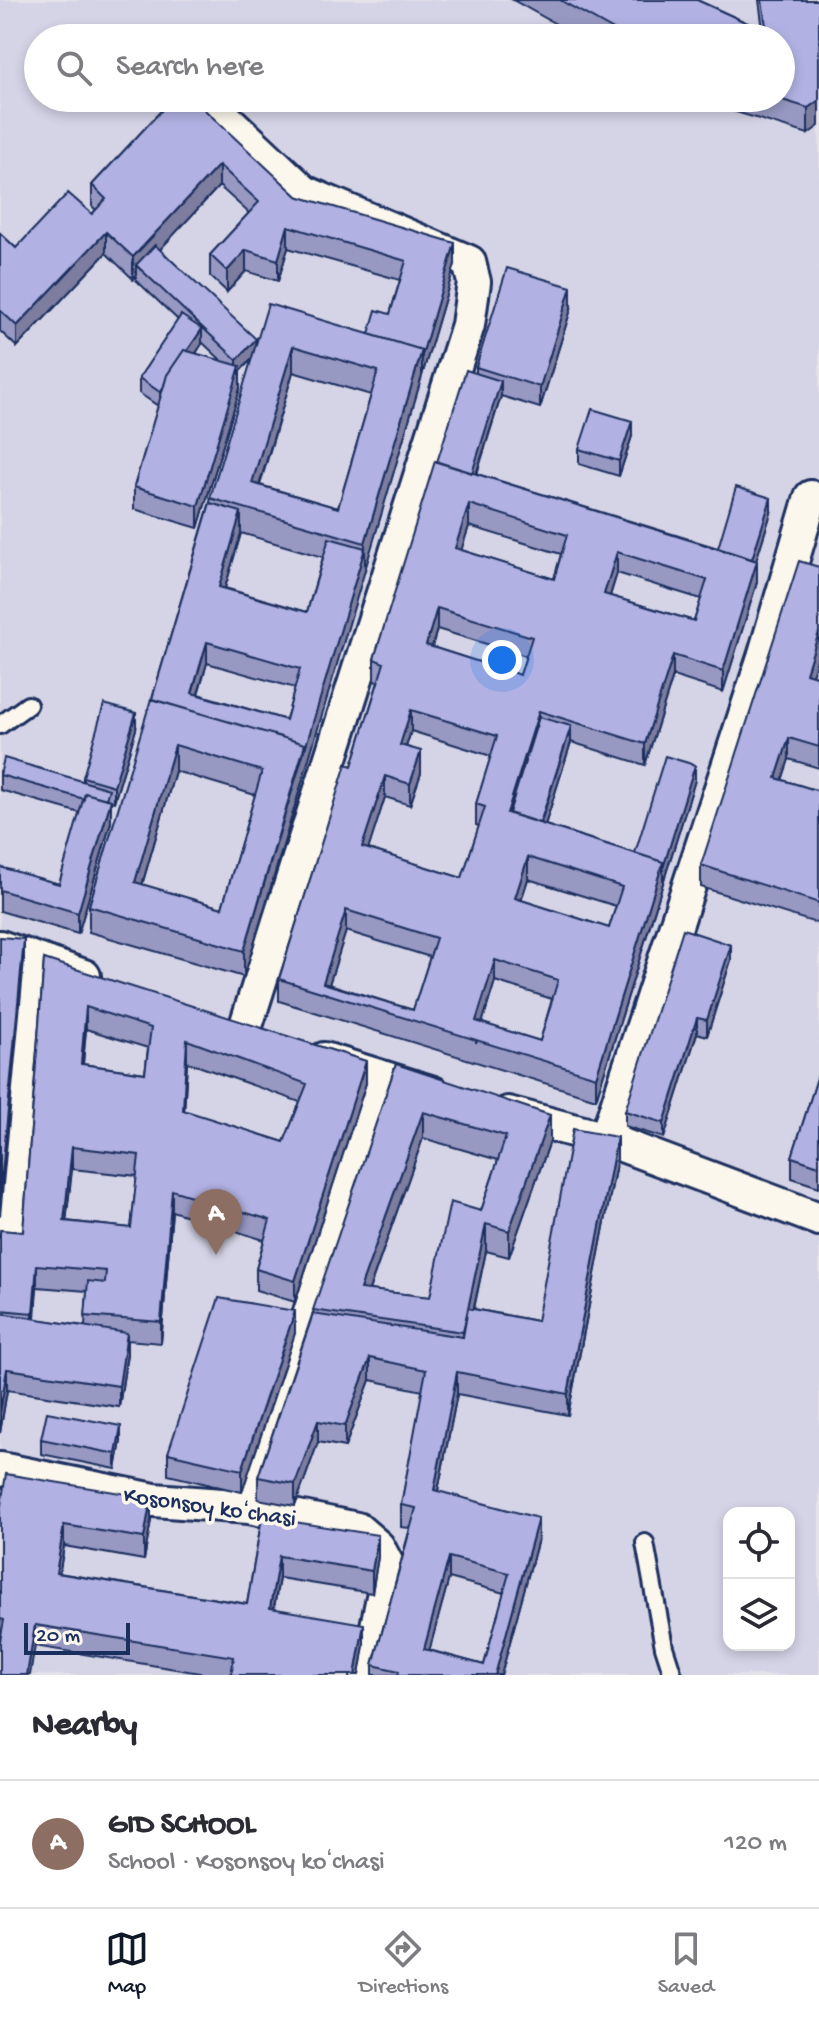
<!DOCTYPE html>
<meta charset="utf-8">
<style>
body{margin:0;font-family:"Gochi Hand",sans-serif;background:#f2f2f3;color:#2b2b33}
.controls{position:absolute;right:24px;bottom:24px;display:grid;overflow:hidden;border-radius:16px;box-shadow:0 4px 12px #0003}
.controls button{width:72px;height:72px;display:grid;place-items:center;padding:0;border:0;border-bottom:2px solid #e1e1e2;background:#fff;color:#2b2b33;font:40px sans-serif}
.scale{position:absolute;left:24px;bottom:20px;width:106px;box-sizing:border-box;padding-left:8px;border:4px solid #1b2f5e;border-top:0;font-size:22px;line-height:28px;white-space:nowrap;color:#1b2f5e;-webkit-text-stroke:6px #fbf7ec;paint-order:stroke}
.you{position:absolute;left:502px;top:660px;width:28px;height:28px;margin:-20px;border:6px solid #fff;border-radius:50%;background:#1a73e8;box-shadow:0 0 0 12px #1a73e833}
.badge{display:grid;place-items:center;width:52px;height:52px;border-radius:50%;background:#111827;color:#fff;font-size:26px;font-weight:700}
.pin{position:absolute;translate:-50% -66px;filter:drop-shadow(0 2px 4px #0008)}
.pin::after{content:'';position:absolute;top:42px;width:28px;height:24px;background:inherit;clip-path:polygon(0 0,100% 0,50% 100%)}
.list{margin:0;padding:0;list-style:none}
h2{display:flex;justify-content:space-between;align-items:center;height:104px;margin:0;padding:0 32px;font-size:34px}
h2 small{font-size:26px;font-weight:400;color:#7c7c81}
.list li{display:grid;grid-template-columns:52px 1fr auto;gap:24px;align-items:center;box-sizing:border-box;height:128px;padding:0 32px;border-top:2px solid #e1e1e2}
.list b{display:block;font-size:30px;white-space:nowrap}
.list p{margin:0;font-size:26px;white-space:nowrap;color:#7c7c81}
.list em{font-size:26px;font-style:normal;color:#7c7c81}
.icon{flex:none;width:44px;height:44px;fill:none;stroke:currentColor;stroke-width:2;stroke-linecap:round;stroke-linejoin:round}
.map{position:relative;flex:none;width:819px;height:1675px;overflow:hidden}
.search{position:absolute;background:#fff;box-shadow:0 4px 12px #0003;left:24px;right:24px;top:24px;height:88px;display:flex;align-items:center;gap:20px;box-sizing:border-box;padding:0 28px;border-radius:44px;color:#7c7c81;font-size:30px}
.sheet{height:232px;background:#fff}
nav{display:flex;justify-content:space-around;align-items:center;box-sizing:border-box;height:112px;border-top:2px solid #e1e1e2;background:#fff;font-size:22px;color:#7c7c81}
nav a{display:grid;justify-items:center;gap:4px}
nav .on{color:#111827}
.map>svg:first-child{display:block}
</style>
<div class="map">
<svg width="819" height="1675" viewBox="0 0 819 1675">
<rect width="100%" height="100%" fill="#e5e2e9"/>
<filter id="ink" filterUnits="userSpaceOnUse"><feTurbulence type="fractalNoise" baseFrequency=".0125" numOctaves="2"/><feDisplacementMap in="SourceGraphic" scale="16" xChannelSelector="R" yChannelSelector="G"/><feConvolveMatrix kernelMatrix="1 2 1 2 8 2 1 2 1" color-interpolation-filters="sRGB"/></filter>
<g filter="url(#ink)">
<!-- built -->
<path fill="#d5d4e7" fill-rule="evenodd" d="M0,0H819V1675H0ZM38,38H781V98H38ZM729,1513H789V1645H729Z"/>
<g fill="none" stroke-linecap="round" stroke-linejoin="round">
<defs>
<path id="lane" d="M0,725L28,705
M645,1543L664,1647L673,1675"/>
<path id="street" d="M204,98L304,192L469,262L474,282L468,325L244,1032
M0,947L84,976
M324,1059L433,1093
M508,1113L606,1139L819,1219
M606,1139L764,657L811,497
M14,1228L19,1061L38,960
M0,1469L154,1500L249,1507L357,1529L378,1547L389,1568L367,1675
M249,1507L383,1080"/>
</defs>
<!-- lane casing -->
<use href="#lane" stroke="#1b2f5e" stroke-width="22"/>
<!-- street casing -->
<use href="#street" stroke="#1b2f5e" stroke-width="38"/>
<!-- lane -->
<use href="#lane" stroke="#fbf7ec" stroke-width="16"/>
<!-- street -->
<use href="#street" stroke="#fbf7ec" stroke-width="32"/>
</g>
<!-- wall -->
<path fill="#9899c3" stroke="#1b2f5e" stroke-width="2" fill-rule="evenodd" d="M513,0H697L763,30L759,0H819L808,134L690,98H781V38H581Z
M173,98L297,196L455,264L244,977L89,932V906L152,699L252,359L240,371V388L198,528L134,509V487L158,406L139,393V378L178,320L136,280V275L133,279L106,253L17,347L0,331V233L16,248L92,214L96,210L92,206V185ZM219,186L249,213L210,255V276L227,292L246,271L278,281L288,248L400,280L390,314L368,334L256,345L160,249ZM202,342L222,361L196,354ZM293,372L371,395L338,508L260,485ZM241,533L323,557L307,612L225,588ZM207,663L295,688L286,720L198,694ZM175,771L255,795L222,908L142,885Z
M571,309L540,408L501,396L477,474L718,548L771,513L756,560L757,582L723,692L673,676L645,765L571,742L545,825L635,853L695,780L596,1099L279,1001V979L352,766L378,682L374,681V659L437,462L476,373V367ZM469,526L561,554L554,579L461,550ZM617,573L701,599L694,621L610,596ZM437,629L526,656L520,675L432,647ZM411,731L491,756L476,804V825L479,826L462,878L368,849L385,797L410,805L421,773L406,747ZM528,879L616,906L609,928L521,900ZM346,931L430,957L413,1010L329,984ZM495,981L552,999L540,1041L482,1023Z
M632,436L619,476L579,464V449Z
M812,675L819,677V768L789,759L782,780L819,791V924L701,887V865Z
M136,729L114,802L111,801V822L78,934L0,911V867L59,884L80,813L0,790V771L83,781V777Z
M44,959L366,1083L295,1302L256,1290V1269L264,1240L172,1211L161,1343L127,1340V1354L119,1407L7,1390L0,1433V1230L23,1232ZM86,1029L148,1048L145,1073L83,1064ZM187,1062L300,1102L284,1142L184,1111ZM72,1169L137,1176L131,1228L66,1221ZM37,1287L87,1291L85,1326L35,1319Z
M731,960L707,1036L697,1033L664,1138L625,1126V1111Z
M396,1064L550,1141L509,1257L486,1251L474,1309L537,1321L617,1159L568,1415L457,1394L438,1491L538,1539L501,1675H373V1665L410,1528L401,1527V1505L423,1391L370,1380L345,1447L318,1442L295,1506L258,1499V1477ZM423,1138L498,1160L481,1211L430,1297L369,1290ZM449,1578L504,1593L484,1665L429,1650Z
M819,1072V1187L792,1178V1157Z
M295,1333L242,1492L168,1475V1453Z
M41,1439L121,1441L116,1469L41,1454Z
M0,1511L151,1520L144,1560L64,1546L59,1573L247,1604L262,1517L378,1557L372,1593L279,1578L274,1609L364,1645L359,1675H212L35,1646L0,1675Z"/>
<!-- shaded-wall -->
<path fill="#7c7d9f" stroke="#1b2f5e" stroke-width="2" d="M819,100V126L808,134V108Z
M219,165V186L141,270L136,265V275L133,279V257Z
M288,226V248L278,281V260Z
M106,232V253L17,347V326Z
M455,243V264L422,376V355Z
M246,250V271L227,292V271Z
M571,287V309L540,408V387Z
M202,329V344L160,407V392Z
M256,339V354L240,371V388L198,528V506L237,375V360Z
M293,346V372L252,509V483Z
M422,350V376L365,570V543Z
M501,381V396L470,493V478Z
M632,421V436L619,476V461Z
M771,498V513L750,580V565Z
M469,504V526L455,570V548Z
M241,512V533L219,608V587Z
M365,548V570L244,977V951Z
M617,552V573L604,615V594Z
M757,561V582L723,692V671Z
M437,608V629L426,667V645Z
M819,632V653L806,694V673Z
M207,642V663L192,714V693Z
M673,655V676L645,765V744Z
M411,710V731L400,766V745Z
M539,711V732L511,821L507,813Z
M136,713V729L114,802V786Z
M571,726V742L539,844V829Z
M789,738V759L776,799V778Z
M175,745V771L135,909V882Z
M421,751V773L410,805V784Z
M695,765V780L663,883V868Z
M385,776V797L362,869V847Z
M111,800V822L78,934V913Z
M528,857V879L515,920V898Z
M663,862V883L596,1099V1077Z
M346,910V931L326,994L323,983Z
M24,939V961L0,1216V1195Z
M731,945V960L707,1036V1020Z
M495,960V981L476,1043V1021Z
M86,1007V1029L81,1085V1064Z
M697,1018V1033L664,1138V1123Z
M187,1040V1062L183,1132V1110Z
M366,1061V1083L295,1302V1281Z
M423,1112V1138L360,1315V1289Z
M550,1115V1141L509,1257V1231Z
M617,1137V1159L568,1415V1394Z
M72,1147V1169L64,1242V1221Z
M172,1190V1211L161,1343V1322Z
M486,1224V1251L463,1358V1332Z
M37,1265V1287L33,1334V1313Z
M295,1311V1333L242,1492V1470Z
M127,1333V1354L119,1407V1386Z
M370,1358V1380L345,1447V1426Z
M7,1369V1390L0,1433V1412Z
M457,1372V1394L434,1511V1490Z
M318,1421V1442L295,1506V1484Z
M121,1426V1441L116,1469V1454Z
M151,1498V1520L144,1560V1538Z
M538,1518V1539L501,1675H495Z
M64,1525V1546L56,1594V1573Z
M378,1535V1557L372,1593V1571Z
M279,1556V1578L270,1629V1608Z
M449,1557V1578L424,1670V1649Z
M364,1624V1645L359,1675H355Z
M35,1625V1646L30,1675H27Z"/>
<!-- building -->
<path fill="#b1b2e3" stroke="#1b2f5e" stroke-width="2" fill-rule="evenodd" d="M560,0H697L767,32L762,0H819V100L808,108L776,98H781V38H628Z
M173,98H192L297,196L455,243L422,355V350L369,334L376,310L390,314L406,261L288,226L278,260L246,250L227,271L210,255L259,202L219,165L133,257L106,232L17,326L0,310V233L16,248L68,193L92,214L106,199L92,185Z
M155,245L256,339L237,360L136,265Z
M507,268L571,287L540,387L476,367Z
M268,304L422,350L365,543L210,498ZM293,346L378,371L338,508L252,483Z
M181,315L202,329L187,351L184,350L167,375L164,386L160,392L139,378Z
M184,350L240,366L198,506L134,487L167,375Z
M466,370L501,381L472,473L437,462Z
M592,409L632,421L619,461L579,449Z
M435,461L757,561L723,671L673,655L645,744L539,711L507,813L663,862L596,1077L279,979L346,764L352,766L384,663L374,659ZM469,504L567,535L554,579L455,548ZM617,552L707,580L694,621L604,594ZM437,608L532,637L520,675L426,645ZM411,710L497,736L476,804L485,807L462,878L362,847L385,776L410,784L421,751L400,745ZM528,857L622,887L609,928L515,898ZM346,910L436,938L413,1010L323,983ZM495,960L558,980L540,1041L476,1021Z
M736,487L771,498L752,559L718,548Z
M210,503L241,512L219,587L307,612L329,538L365,548L305,749V744L152,699ZM207,642L300,669L286,720L192,693Z
M799,561L819,567V632L806,673L819,677V747L789,738L776,778L819,791V903L701,865Z
M151,699L305,744L244,951L89,906ZM175,745L262,771L222,908L135,882Z
M104,704L136,713L114,786L83,777Z
M539,717L571,726L540,823L509,813Z
M665,756L695,765L663,868V862L635,853Z
M4,758L109,789L106,799L85,793L84,799L0,775Z
M85,793L111,800L78,913L0,890V867L59,884Z
M683,929L731,945L707,1020L697,1018L664,1123L625,1111Z
M0,937L24,939L0,1195Z
M44,959L366,1061L295,1281L256,1269L270,1220L172,1190L161,1322L85,1316L88,1281L105,1283L106,1271L37,1265L33,1313L0,1310V1230L23,1232ZM86,1007L151,1028L145,1073L81,1064ZM187,1040L307,1084L284,1142L183,1110ZM72,1147L139,1155L131,1228L64,1221Z
M396,1064L550,1115L509,1231L486,1224L463,1332L313,1310ZM423,1112L506,1136L481,1211L450,1202L430,1297L360,1289Z
M819,1072V1166L792,1157Z
M573,1129L617,1137L568,1394L457,1372L434,1490L538,1518L495,1675H398L399,1671L373,1665L416,1508L401,1505L426,1370L370,1358L345,1426L318,1421L295,1484L258,1477L313,1314L463,1337L468,1308L537,1321ZM449,1557L509,1573L484,1665L424,1649Z
M219,1298L295,1311L242,1470L168,1453Z
M0,1313L127,1333L119,1386L7,1369L0,1412Z
M47,1412L121,1426L116,1454L41,1439Z
M6,1474L151,1498L144,1538L64,1525L56,1573L137,1586L247,1604L262,1517L378,1535L372,1571L279,1556L270,1608L364,1624L355,1675H231L234,1657L35,1625L27,1675H0V1641L4,1620L0,1619V1511Z"/>
</g>
<g text-anchor="middle" stroke-width="7" stroke-linejoin="round" paint-order="stroke">
<!-- street labels -->
<g font-size="24" fill="#1b2f5e" stroke="#fbf7ec">
<text transform="translate(210 1505) rotate(8)" y="8">Kosonsoy koʻchasi</text>
</g>
</g>
</svg>
<div class="controls">
<button><svg class="icon" aria-label="locate" viewBox="0 0 24 24"><circle cx="12" cy="12" r="6"/><path d="M12 2v4M12 18v4M2 12h4M18 12h4"/></svg></button>
<button><svg class="icon" aria-label="layers" viewBox="0 0 24 24"><path d="M12 4l9 5-9 5-9-5zM3 14l9 5 9-5"/></svg></button>
</div>
<div class="scale">20 m</div>
<div class="you"></div>
<div class="pin badge" style="left:216px;top:1255px;background:#8d6e63">A</div>
<div class="search"><svg class="icon" aria-label="search" viewBox="0 0 24 24"><circle cx="10" cy="10" r="6"/><path d="M15 15l6 6"/></svg>Search here</div>
</div>
<section class="sheet">
<h2>Nearby<small></small></h2>
<ul class="list">
<li><span class="badge" style="background:#8d6e63">A</span><div><b>GID SCHOOL</b><p>School · Kosonsoy koʻchasi</p></div><em>120 m</em></li>
</ul>
</section>
<nav>
<a class="on"><svg class="icon" aria-label="map" viewBox="0 0 24 24"><path d="M3 6l6-2 6 2 6-2v14l-6 2-6-2-6 2zM9 4v14M15 6v14"/></svg>Map</a>
<a><svg class="icon" aria-label="directions" viewBox="0 0 24 24"><path d="M12 3l9 9-9 9-9-9zM9 14v-3h6M13 9l2 2-2 2"/></svg>Directions</a>
<a><svg class="icon" aria-label="saved" viewBox="0 0 24 24"><path d="M7 4h10v16l-5-4-5 4z"/></svg>Saved</a>
</nav>
